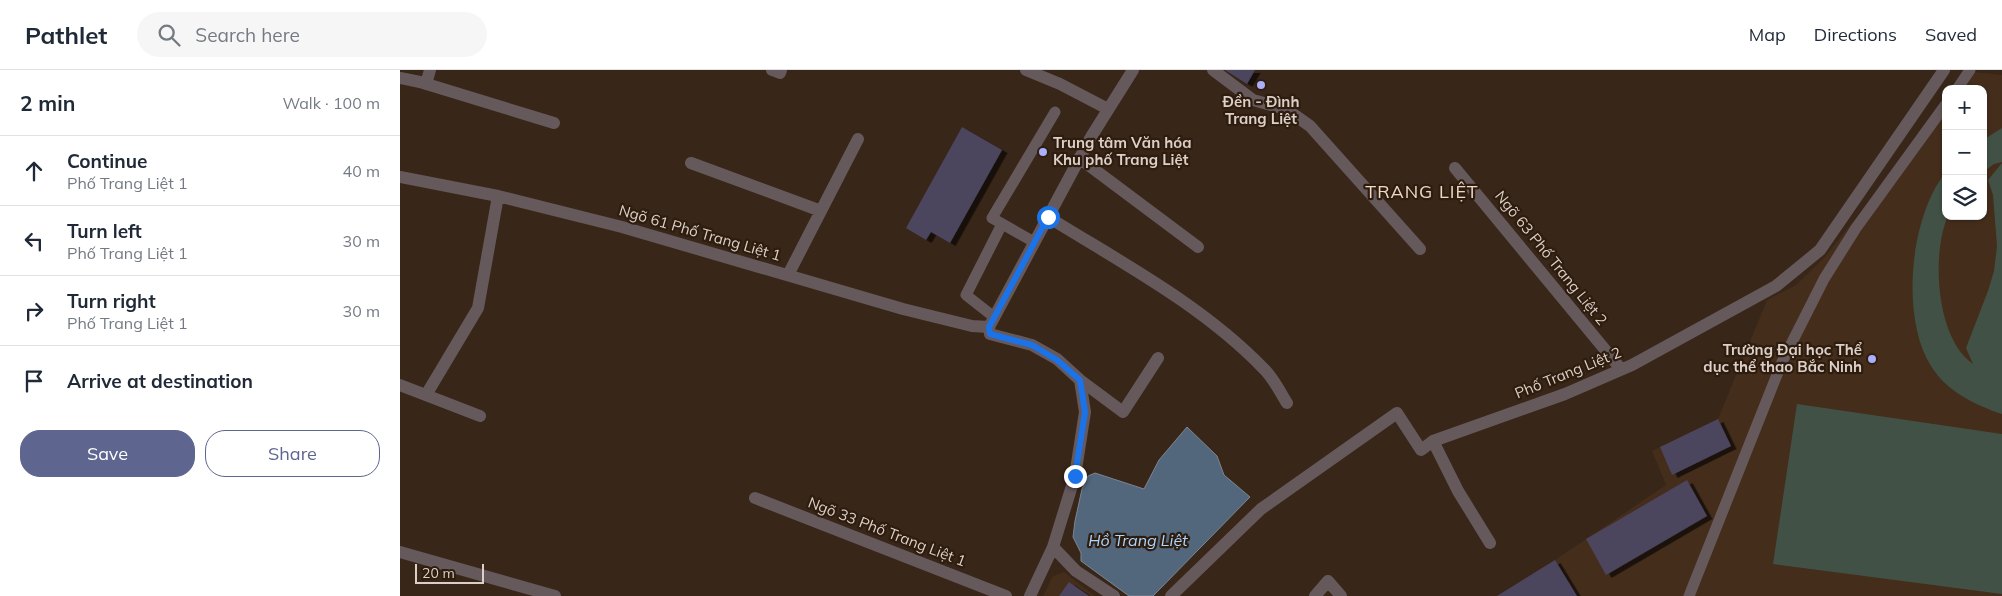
<!DOCTYPE html>
<meta charset="utf-8">
<style>
body{margin:0;font-family:Mulish,sans-serif;background:#f6f6f7;color:#1f2937}
.controls{position:absolute;right:15px;top:15px;display:grid;overflow:hidden;border-radius:10px;box-shadow:0 1px 4px #0004}
.controls button{width:45px;height:45px;display:grid;place-items:center;padding:0;border:0;border-bottom:1px solid #e0e1e3;background:#fff;color:#1f2937;font:25px sans-serif}
.scale{position:absolute;left:15px;bottom:12px;width:69px;box-sizing:border-box;padding-left:5px;border:2px solid #dbcfc7;border-top:0;font-size:14px;line-height:18px;white-space:nowrap;color:#dbcfc7;-webkit-text-stroke:4px #2e1d0f;paint-order:stroke}
.stop{position:absolute;width:15px;height:15px;margin:-11px;border:4px solid #1a73e8;border-radius:50%;background:#fff}
.stop.end{background:#1a73e8;border-color:#fff;box-shadow:0 1px 5px #0008}
.list{margin:0;padding:0;list-style:none}
h2{display:flex;justify-content:space-between;align-items:center;height:65px;margin:0;padding:0 20px;font-size:21px}
h2 small{font-size:16px;font-weight:400;color:#747a83}
.list li{display:grid;grid-template-columns:32px 1fr auto;gap:15px;align-items:center;box-sizing:border-box;height:70px;padding:0 20px;border-top:1px solid #e0e1e3}
.list b{display:block;font-size:19px;white-space:nowrap}
.list p{margin:0;font-size:16px;white-space:nowrap;color:#747a83}
.list em{font-size:16px;font-style:normal;color:#747a83}
.actions{display:flex;gap:10px;padding:15px 20px}
.actions a{flex:1;padding:11px 0;border:1px solid #5e658f;border-radius:20px;text-align:center;font-size:18px;color:#5e658f}
.actions .main{background:#5e658f;color:#fff}
.icon{flex:none;width:28px;height:28px;fill:none;stroke:currentColor;stroke-width:2;stroke-linecap:round;stroke-linejoin:round}
.map{position:relative;flex:none;width:1602px;height:526px;overflow:hidden}
header{display:flex;align-items:center;gap:30px;box-sizing:border-box;height:70px;padding:0 25px;background:#fff;border-bottom:1px solid #e0e1e3}
header strong{font-size:24px}
nav{display:flex;gap:28px;margin-inline-start:auto;font-size:18px}
.search{width:350px;height:45px;background:#f6f6f7;display:flex;align-items:center;gap:12px;box-sizing:border-box;padding:0 18px;border-radius:28px;color:#747a83;font-size:19px}
main{display:flex}
aside{flex:1;background:#fff}
.map>svg:first-child{display:block}
</style>
<header>
<strong>Pathlet</strong>
<div class="search"><svg class="icon" aria-label="search" viewBox="0 0 24 24"><circle cx="10" cy="10" r="6"/><path d="M15 15l6 6"/></svg>Search here</div>
<nav><a>Map</a><a>Directions</a><a>Saved</a></nav>
</header>
<main>
<aside>
<h2>2 min<small>Walk · 100 m</small></h2>
<ul class="list">
<li><svg class="icon" aria-label="ahead" viewBox="0 0 24 24"><path d="M12 20V5M6 11l6-6 6 6"/></svg><div><b>Continue</b><p>Phố Trang Liệt 1</p></div><em>40 m</em></li>
<li><svg class="icon" aria-label="left" viewBox="0 0 24 24"><path d="M17 20v-9H6M10 6l-5 5 5 5"/></svg><div><b>Turn left</b><p>Phố Trang Liệt 1</p></div><em>30 m</em></li>
<li><svg class="icon" aria-label="right" viewBox="0 0 24 24"><path d="M7 20v-9h11M14 6l5 5-5 5"/></svg><div><b>Turn right</b><p>Phố Trang Liệt 1</p></div><em>30 m</em></li>
<li><svg class="icon" aria-label="arrive" viewBox="0 0 24 24"><path d="M6 21V4h12l-3 4 3 4H6"/></svg><div><b>Arrive at destination</b></div></li>
</ul>
<div class="actions"><a class="main">Save</a><a>Share</a></div>
</aside>
<div class="map">
<svg width="1602" height="526" viewBox="0 0 1602 526">
<defs>
<filter id="shadow"><feDropShadow dx="5.5" dy="3" stdDeviation="0" flood-color="#0009"/></filter>
</defs>
<rect width="100%" height="100%" fill="#382619"/>
<!-- built -->
<path fill="#442d1b" d="M1573,2L1602,5V526H1097L1155,490L1266,415L1252,381L1318,349L1367,230L1396,215L1424,188L1546,35V146H1583V19H1559Z
M664,502L695,526H643L653,506Z"/>
<!-- green -->
<path fill="#425145" d="M1602,58V92L1594,94L1583,102V70Z
M1602,93V344C1575,335 1546,321 1531,296C1500,247 1510,146 1546,102V146H1548C1531,184 1536,269 1573,294L1566,278L1588,221L1594,201L1597,176L1593,125L1588,110Z
M1397,334L1602,364V524L1373,494Z"/>
<!-- water -->
<path fill="#52667c" stroke="#7b8692" d="M787,357L817,386L824,405L850,427L753,526H729L681,491V483L673,467L675,451L682,419L688,406L695,403L744,419L759,390Z"/>
<!-- building -->
<path fill="#4b445d" filter="url(#shadow)" d="M825,0H855L847,14Z
M562,57L602,80L550,173L531,162L526,170L506,158Z
M1318,349L1331,376L1272,405L1260,377Z
M1287,410L1307,446L1206,505L1186,469Z
M1155,490L1177,526H1097Z
M669,512L689,526H659Z"/>
<g fill="none" stroke-linecap="round" stroke-linejoin="round">
<!-- lane -->
<path stroke="#65595c" stroke-width="11" d="M1557,19L1570,0
M634,172L592,148L655,42
M594,247L566,225L602,154
M1289,526L1382,292L1424,209L1456,158L1546,34"/>
<!-- street -->
<path stroke="#65595c" stroke-width="12" d="M372,0L380,3L381,0
M626,0L660,14L708,39
M813,0L853,30L886,39L910,56L1020,179
M0,8L20,12L154,53
M26,14L30,0
M679,88L798,177
M291,93L421,141
M1055,98L1221,299
M0,107L98,126L222,157L503,239L572,256L589,257
M648,147C722,193 802,235 863,298C873,307 880,322 887,333
M388,205L458,69
M680,310L723,342L758,288
M0,315L80,346
M26,325L78,238L98,126
M1033,371L1058,421L1090,473
M355,428L606,526
M653,477L676,501L714,526
M0,482L155,526
M630,526L653,477L675,406L685,342L680,310L657,289L632,275L590,264L589,257L691,67L733,0
M771,526L861,439L997,343L1021,380L1033,371L1165,324L1232,295L1376,216L1420,180L1544,0
M915,526L928,511L941,526"/>
</g>
<g fill="none" stroke-linecap="round" stroke-linejoin="round">
<!-- route -->
<path stroke="#1a73e8" stroke-width="6" d="M648,147L589,257L590,264L632,275L657,290L680,310L685,342L675,406"/>
</g>
<!-- markers -->
<g fill="#abaffb" stroke="#2e1d0f" stroke-width="2">
<circle cx="861" cy="15" r="5"/>
<circle cx="643" cy="82" r="5"/>
<circle cx="1472" cy="289" r="5"/>
</g>
<g text-anchor="middle" stroke-width="4.5" stroke-linejoin="round" paint-order="stroke">
<!-- poi labels -->
<g font-size="15" font-weight="bold" fill="#dbcfc7" stroke="#2e1d0f">
<text x="861" y="37">Đền - Đình<tspan x="861" dy="17">Trang Liệt</tspan></text>
<text x="653" y="78" text-anchor="start">Trung tâm Văn hóa<tspan x="653" dy="17">Khu phố Trang Liệt</tspan></text>
<text x="1462" y="285" text-anchor="end">Trường Đại học Thể<tspan x="1462" dy="17">dục thể thao Bắc Ninh</tspan></text>
</g>
<!-- street labels -->
<g font-size="15" fill="#dbcfc7" stroke="#2e1d0f">
<text transform="translate(300 163) rotate(16)" y="5">Ngõ 61 Phố Trang Liệt 1</text>
<text transform="translate(1151 188) rotate(51)" y="5">Ngõ 63 Phố Trang Liệt 2</text>
<text transform="translate(1168 303) rotate(-22)" y="5">Phố Trang Liệt 2</text>
<text transform="translate(487 462) rotate(21)" y="5">Ngõ 33 Phố Trang Liệt 1</text>
</g>
<!-- water labels -->
<g font-size="16" font-style="italic" fill="#acd5fe" stroke="#2e1d0f">
<text x="738" y="476">Hồ Trang Liệt</text>
</g>
<!-- quarter labels -->
<g font-size="18" letter-spacing="1" fill="#eed7c5" stroke="#2e1d0f">
<text x="1022" y="128">TRANG LIỆT</text>
</g>
</g>
</svg>
<div class="controls">
<button>+</button>
<button>−</button>
<button><svg class="icon" aria-label="layers" viewBox="0 0 24 24"><path d="M12 4l9 5-9 5-9-5zM3 14l9 5 9-5"/></svg></button>
</div>
<div class="scale">20 m</div>
<div class="stop" style="left:648px;top:147px"></div>
<div class="stop end" style="left:675px;top:406px"></div>
</div>
</main>
